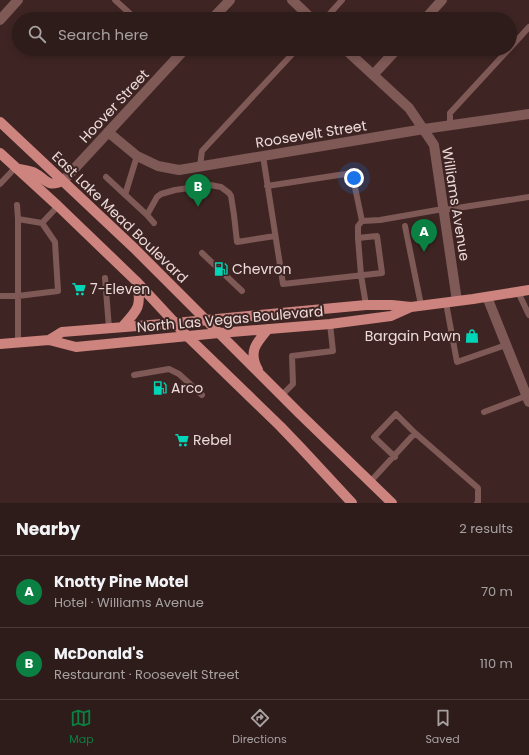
<!DOCTYPE html>
<meta charset="utf-8">
<style>
body{margin:0;font-family:Poppins,sans-serif;background:#362523;color:#f1f3f6}
.you{position:absolute;left:354px;top:178px;width:14px;height:14px;margin:-10px;border:3px solid #fff;border-radius:50%;background:#1a73e8;box-shadow:0 0 0 6px #1a73e833}
.badge{display:grid;place-items:center;width:26px;height:26px;border-radius:50%;background:#0b8043;color:#fff;font-size:13px;font-weight:700}
.pin{position:absolute;translate:-50% -33px;filter:drop-shadow(0 1px 2px #0008)}
.pin::after{content:'';position:absolute;top:21px;width:14px;height:12px;background:inherit;clip-path:polygon(0 0,100% 0,50% 100%)}
.list{margin:0;padding:0;list-style:none}
h2{display:flex;justify-content:space-between;align-items:center;height:52px;margin:0;padding:0 16px;font-size:17px}
h2 small{font-size:13px;font-weight:400;color:#a7a1a2}
.list li{display:grid;grid-template-columns:26px 1fr auto;gap:12px;align-items:center;box-sizing:border-box;height:72px;padding:0 16px;border-top:1px solid #493a39}
.list b{display:block;font-size:15px;white-space:nowrap}
.list p{margin:0;font-size:13px;white-space:nowrap;color:#a7a1a2}
.list em{font-size:13px;font-style:normal;color:#a7a1a2}
.icon{flex:none;width:22px;height:22px;fill:none;stroke:currentColor;stroke-width:2;stroke-linecap:round;stroke-linejoin:round}
.map{position:relative;flex:none;width:529px;height:503px;overflow:hidden}
.search{position:absolute;background:#2e1c1a;box-shadow:0 2px 6px #0003;left:12px;right:12px;top:12px;height:44px;display:flex;align-items:center;gap:10px;box-sizing:border-box;padding:0 14px;border-radius:22px;color:#a7a1a2;font-size:15px}
.sheet{height:196px;background:#2e1c1a}
nav{display:flex;justify-content:space-around;align-items:center;box-sizing:border-box;height:56px;border-top:1px solid #493a39;background:#2e1c1a;font-size:11px;color:#a7a1a2}
nav a{display:grid;justify-items:center;gap:2px}
nav .on{color:#0b8043}
.map>svg:first-child{display:block}
</style>
<div class="map">
<svg width="529" height="503" viewBox="0 0 529 503">
<rect width="100%" height="100%" fill="#3e2523"/>
<g fill="none" stroke-linecap="round" stroke-linejoin="round">
<!-- service -->
<path stroke="#7e5956" stroke-width="6" d="M115,0L136,19
M325,19L342,0
M510,48L529,27
M169,49L177,57
M450,125V113L509,49
M263,156L283,284L382,273L377,236L358,238
M200,166L202,151L297,49
M106,177L147,215L154,223
M0,184L16,167
M267,186L352,173L362,221L358,226V238L361,275L366,305
M125,195L137,156
M17,205L18,219V343
M444,210L529,197
M147,215L157,197L161,194L175,190L210,185L221,187L229,193L231,196L234,215L237,242L275,236
M18,219L42,223L58,206
M362,221L380,220L443,209
M405,226L421,305
M202,253L242,291
M105,278L109,328
M518,292L529,315
M0,296H18L58,291L55,242L42,223
M446,303L457,362L506,345
M134,375L169,369L179,374L202,395
M281,396L293,384L292,356L333,351L330,324
M484,412L526,396
M395,457L374,437L396,414L415,433
M370,482L415,433L478,488V502L477,503"/>
<!-- minor -->
<path stroke="#7e5956" stroke-width="10" d="M292,0L312,19
M212,19L230,0
M425,19L442,0
M0,20L18,0
M345,49L409,108L434,145L457,301
M373,75L397,49
M108,132L137,156L158,166L179,170L424,129L529,114
M63,181L185,49
M487,297L529,402"/>
<!-- primary -->
<path stroke="#cd847f" stroke-width="10" d="M0,122L134,248L300,414L392,503
M0,153L58,206L136,281L187,336L280,426L302,449L352,503
M20,169C24,170 29,171 33,172C47,179 46,188 63,181
M122,327C138,310 142,306 137,283
M49,340L62,332L175,323L366,305H392L411,307L473,299L529,290
M0,344L49,340L76,347L219,333L330,324L391,316L411,307
M258,370C248,352 256,343 268,329"/>
</g>
<!-- icons -->
<defs>
<symbol id="fuel-bare" viewBox="-9 -9 18 18"><path d="M-5.5-6h7V0h2V4h1.3V-2.5L3-4.5l.8-.8L6-3V5H2.5V1h-1V6h-7ZM-4.2-4.7v3.2H.2V-4.7Z" fill="#00d5b7" stroke="#3e2523" stroke-width="2.5" paint-order="stroke"/></symbol>
<symbol id="supermarket-bare" viewBox="-9 -9 18 18"><path d="M-6-5.5h2.5l.6 2H6L4.5 2H-2.5L-4.4-4H-6ZM-1.5 3.2a1.3 1.3 0 1 0 .1 0ZM3 3.2a1.3 1.3 0 1 0 .1 0Z" fill="#00d5b7" stroke="#3e2523" stroke-width="2.5" paint-order="stroke"/></symbol>
<symbol id="shop-bare" viewBox="-9 -9 18 18"><path d="M-5-2.5h2.3a2.7 3.5 0 0 1 5.4 0H5L5.5 6h-11ZM-1.5-2.5h3a1.5 2.3 0 0 0-3 0Z" fill="#00d5b7" stroke="#3e2523" stroke-width="2.5" paint-order="stroke"/></symbol>
</defs>
<g fill-rule="evenodd">
<use href="#fuel-bare" x="211" y="259" width="20" height="20"/>
<use href="#supermarket-bare" x="69" y="279" width="20" height="20"/>
<use href="#shop-bare" x="462" y="326" width="20" height="20"/>
<use href="#fuel-bare" x="150" y="378" width="20" height="20"/>
<use href="#supermarket-bare" x="172" y="430" width="20" height="20"/>
</g>
<g text-anchor="middle" stroke-width="4" stroke-linejoin="round" paint-order="stroke">
<!-- street labels -->
<g font-size="14" fill="#eddbda" stroke="#3e2523">
<text transform="translate(114 106) rotate(-47)" y="5">Hoover Street</text>
<text transform="translate(311 134) rotate(-9)" y="5">Roosevelt Street</text>
<text transform="translate(456 204) rotate(81)" y="5">Williams Avenue</text>
<text transform="translate(120 217) rotate(44)" y="5">East Lake Mead Boulevard</text>
<text transform="translate(230 319) rotate(-5)" y="5">North Las Vegas Boulevard</text>
</g>
<!-- poi labels -->
<g font-size="14" fill="#eddbda" stroke="#3e2523" text-anchor="start">
<text x="232" y="274">Chevron</text>
<text x="90" y="294">7-Eleven</text>
<text x="461" y="341" text-anchor="end">Bargain Pawn</text>
<text x="171" y="393">Arco</text>
<text x="193" y="445">Rebel</text>
</g>
</g>
</svg>
<div class="you"></div>
<div class="pin badge" style="left:424px;top:252px">A</div>
<div class="pin badge" style="left:198px;top:207px">B</div>
<div class="search"><svg class="icon" aria-label="search" viewBox="0 0 24 24"><circle cx="10" cy="10" r="6"/><path d="M15 15l6 6"/></svg>Search here</div>
</div>
<section class="sheet">
<h2>Nearby<small>2 results</small></h2>
<ul class="list">
<li><span class="badge">A</span><div><b>Knotty Pine Motel</b><p>Hotel · Williams Avenue</p></div><em>70 m</em></li>
<li><span class="badge">B</span><div><b>McDonald's</b><p>Restaurant · Roosevelt Street</p></div><em>110 m</em></li>
</ul>
</section>
<nav>
<a class="on"><svg class="icon" aria-label="map" viewBox="0 0 24 24"><path d="M3 6l6-2 6 2 6-2v14l-6 2-6-2-6 2zM9 4v14M15 6v14"/></svg>Map</a>
<a><svg class="icon" aria-label="directions" viewBox="0 0 24 24"><path d="M12 3l9 9-9 9-9-9zM9 14v-3h6M13 9l2 2-2 2"/></svg>Directions</a>
<a><svg class="icon" aria-label="saved" viewBox="0 0 24 24"><path d="M7 4h10v16l-5-4-5 4z"/></svg>Saved</a>
</nav>
